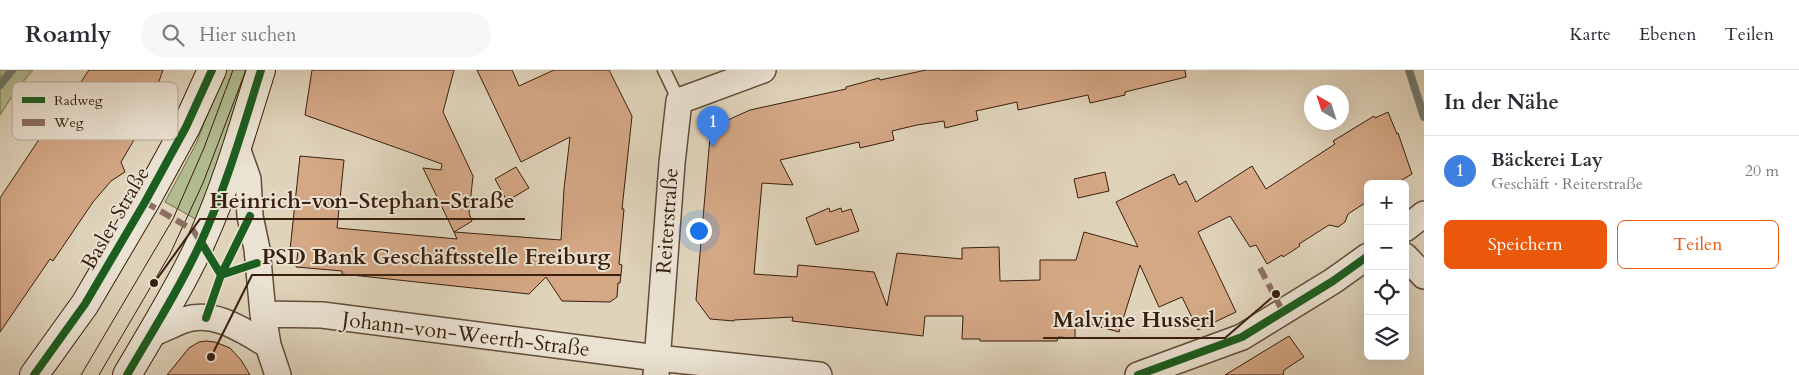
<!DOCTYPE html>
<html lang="de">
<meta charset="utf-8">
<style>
body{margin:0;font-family:Cardo,serif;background:#f7f7f7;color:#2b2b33}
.controls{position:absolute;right:15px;bottom:15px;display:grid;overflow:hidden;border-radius:8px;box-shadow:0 5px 20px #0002}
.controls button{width:45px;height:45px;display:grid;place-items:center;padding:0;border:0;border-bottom:1px solid #e1e1e2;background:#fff;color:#2b2b33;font:25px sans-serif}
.compass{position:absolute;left:1304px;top:15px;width:45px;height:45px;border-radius:50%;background:#fff;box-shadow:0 5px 20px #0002;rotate:321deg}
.you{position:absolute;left:698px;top:160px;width:18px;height:18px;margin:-12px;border:4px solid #fff;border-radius:50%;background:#1a73e8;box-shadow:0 0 0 8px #1a73e833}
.badge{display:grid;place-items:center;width:32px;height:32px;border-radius:50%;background:#ea580c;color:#fff;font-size:16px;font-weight:700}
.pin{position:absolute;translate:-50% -41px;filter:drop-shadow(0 1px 2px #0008)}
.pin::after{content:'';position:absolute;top:26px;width:18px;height:15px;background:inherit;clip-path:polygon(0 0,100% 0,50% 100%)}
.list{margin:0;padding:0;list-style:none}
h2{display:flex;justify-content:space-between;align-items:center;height:65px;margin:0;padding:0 20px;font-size:21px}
h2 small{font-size:16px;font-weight:400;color:#7c7c81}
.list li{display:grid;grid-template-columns:32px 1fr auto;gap:15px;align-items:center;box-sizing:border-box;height:70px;padding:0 20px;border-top:1px solid #e1e1e2}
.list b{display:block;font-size:19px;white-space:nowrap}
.list p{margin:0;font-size:16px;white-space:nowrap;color:#7c7c81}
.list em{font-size:16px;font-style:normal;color:#7c7c81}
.actions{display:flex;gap:10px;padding:15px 20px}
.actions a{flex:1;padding:11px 0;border:1px solid #ea580c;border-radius:8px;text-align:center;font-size:18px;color:#ea580c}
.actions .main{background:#ea580c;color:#fff}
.icon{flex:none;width:28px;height:28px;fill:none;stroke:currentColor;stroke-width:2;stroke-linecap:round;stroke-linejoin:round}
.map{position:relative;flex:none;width:1424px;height:305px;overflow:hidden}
header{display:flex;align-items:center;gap:30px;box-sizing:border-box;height:70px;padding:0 25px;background:#fff;border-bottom:1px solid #e1e1e2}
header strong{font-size:24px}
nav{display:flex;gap:28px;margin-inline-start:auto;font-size:18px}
.search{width:350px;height:45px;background:#f7f7f7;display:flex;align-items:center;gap:12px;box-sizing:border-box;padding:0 18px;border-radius:28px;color:#7c7c81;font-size:19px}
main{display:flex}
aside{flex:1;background:#fff}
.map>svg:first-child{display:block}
</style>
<header>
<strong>Roamly</strong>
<div class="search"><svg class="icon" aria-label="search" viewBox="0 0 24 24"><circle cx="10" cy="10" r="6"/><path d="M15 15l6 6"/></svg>Hier suchen</div>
<nav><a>Karte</a><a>Ebenen</a><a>Teilen</a></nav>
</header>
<main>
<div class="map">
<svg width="1424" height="305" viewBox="0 0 1424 305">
<rect width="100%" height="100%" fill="#dfd3ba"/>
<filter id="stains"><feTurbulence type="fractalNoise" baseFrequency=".004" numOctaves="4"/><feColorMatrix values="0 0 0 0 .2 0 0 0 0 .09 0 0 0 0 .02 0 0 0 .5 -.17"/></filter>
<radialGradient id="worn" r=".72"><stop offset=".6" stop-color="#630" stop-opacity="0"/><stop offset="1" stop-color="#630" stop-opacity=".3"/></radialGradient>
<!-- green -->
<path fill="#b1bc90" stroke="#756e4f" d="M0,0H33L16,20L0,45Z
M225,0H252L201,152L165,132L196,74Z"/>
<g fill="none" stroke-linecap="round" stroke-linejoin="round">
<!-- stream -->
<path stroke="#707a72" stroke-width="8" d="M1409,0L1424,47
M0,15L12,0"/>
</g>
<!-- building -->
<path fill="#d4a785" stroke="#391f0e" d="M89,0H163L144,53L121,92L125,102L111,111L93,132L53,191L50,189L0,262V128L58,41L53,39L74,22Z
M312,0H454L443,42L473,106L469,143L472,151L454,162L423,98L441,100L442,94L305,45Z
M477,0H512L519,16L554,0H609L632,46L622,139H624L619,194L622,195L620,213H618L617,227L610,232L562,231L546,207L529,224L342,204V201L296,197L298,181L290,180L300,86L344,90L337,158L457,169L454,162L561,170L564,119L570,67L521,92Z
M926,0H1185L1186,7L1125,22V25L1090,33L1088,25L1018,40L1017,32L976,41L978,50L945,58L944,51L917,55L892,61L894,70L860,78L859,72L780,90L793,115L762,113L754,204L797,207L798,195L874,202L887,236L897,183L962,189V178L999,177L1000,211L1040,210V190H1076L1084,162L1138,177L1116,132L1174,104L1179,115L1186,111L1196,132L1252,96L1266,119L1335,74L1333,71L1374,46L1375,48L1388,42L1397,64L1398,63L1412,104L1395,114H1368V131L1348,144L1345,152L1338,157L1329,155L1299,174L1300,176L1283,187L1282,185L1267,194L1256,175L1250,177L1230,146L1198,162L1236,242L1198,260L1182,227L1159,237L1140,195L1119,262L1075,250V268L1058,267L1057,271H980V269H962L963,246H925L923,266L792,251L793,247L734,250V251L710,249L696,230L710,67L719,54L750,40L846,19V17L879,8L880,10Z
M516,97L529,118L507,131L495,109Z
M1105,102L1109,121L1078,128L1074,109Z
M829,138L830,142L841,138L842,142L851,139L859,161L816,175L806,148Z
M1289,266L1304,287L1284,300L1283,305H1225Z
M206,271L215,272L230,278L241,290L250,305H167L189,278L199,272Z"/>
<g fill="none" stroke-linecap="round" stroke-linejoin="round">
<defs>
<path id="service" d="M664,0L679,31"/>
<path id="minor" d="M237,78L248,109L250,146L257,179L263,244L268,275L278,305
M1405,159L1424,144
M1405,186L1424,206
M263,244L322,245L657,288L819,305
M151,264C162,260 173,254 184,250C215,240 242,260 268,275
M656,305L672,93L679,31L763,0
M1138,305L1242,267L1333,211L1368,186"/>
<path id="secondary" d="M34,305L85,234L145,132L186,57L212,0
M127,305C152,262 180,218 201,172C226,117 243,58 261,0"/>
</defs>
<!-- service casing -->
<use href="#service" stroke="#624c39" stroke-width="15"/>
<!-- minor casing -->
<use href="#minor" stroke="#624c39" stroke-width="28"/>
<!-- secondary casing -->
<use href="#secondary" stroke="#391f0e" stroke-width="30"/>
<!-- service -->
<use href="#service" stroke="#eae2d2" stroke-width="12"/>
<!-- minor -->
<use href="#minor" stroke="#eae2d2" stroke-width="25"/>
<!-- secondary -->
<use href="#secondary" stroke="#eae2d2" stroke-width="28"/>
<!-- tram -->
<path stroke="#391f0e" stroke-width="1" d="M81,305L173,149L204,78L233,0
M99,305L170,184L203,113L246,0"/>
<!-- quiet -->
<path stroke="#8d6e63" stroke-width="6" stroke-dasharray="12 6" stroke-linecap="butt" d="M145,132L193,160L202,174
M1260,198L1283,242"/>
<defs>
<path id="cycleway" d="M201,172L221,205L257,193
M206,248L221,205L250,146
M34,305L85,234L145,132L186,57L212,0
M127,305C152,262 180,218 201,172C226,117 243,58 261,0
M1138,305L1242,267L1333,211L1368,186"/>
</defs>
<!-- cycleway casing -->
<use href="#cycleway" stroke="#eae2d2" stroke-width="11"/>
<!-- cycleway -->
<use href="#cycleway" stroke="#1b5e20" stroke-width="8"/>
</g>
<g text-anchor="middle" stroke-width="4" stroke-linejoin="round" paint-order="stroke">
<!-- street labels -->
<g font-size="21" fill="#391f0e" stroke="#eae2d2">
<text transform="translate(115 148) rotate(-60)" y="7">Basler Straße</text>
<text transform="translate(667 151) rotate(-86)" y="7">Reiterstraße</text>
<text transform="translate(466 264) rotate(7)" y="7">Johann-von-Weerth-Straße</text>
</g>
</g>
<!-- legend -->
<rect x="12" y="12" width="166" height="58" rx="8" fill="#eae2d2" stroke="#b5a897" stroke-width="1"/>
<rect x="22" y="27" width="23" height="6" fill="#1b5e20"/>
<rect x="22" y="49" width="23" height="7" fill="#8d6e63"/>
<g font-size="14" fill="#391f0e">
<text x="54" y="35">Radweg</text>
<text x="54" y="57">Weg</text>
</g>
<!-- callouts -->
<path fill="none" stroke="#391f0e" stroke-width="2" d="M154 213L200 149H525M211 287L252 205H621M1276 224L1225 268H1043"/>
<g fill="#391f0e" stroke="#eae2d2" stroke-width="2">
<circle cx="154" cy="213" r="5"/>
<circle cx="211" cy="287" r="5"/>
<circle cx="1276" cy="224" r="5"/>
</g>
<g font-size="22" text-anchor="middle" font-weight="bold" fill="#391f0e" stroke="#eae2d2" stroke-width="4" stroke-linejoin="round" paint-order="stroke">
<text x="362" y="138">Heinrich-von-Stephan-Straße</text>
<text x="436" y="194">PSD Bank Geschäftsstelle Freiburg</text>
<text x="1134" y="257">Malvine Husserl</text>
</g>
<rect width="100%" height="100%" filter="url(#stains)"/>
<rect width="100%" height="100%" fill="url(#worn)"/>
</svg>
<div class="controls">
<button>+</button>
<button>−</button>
<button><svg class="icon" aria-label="locate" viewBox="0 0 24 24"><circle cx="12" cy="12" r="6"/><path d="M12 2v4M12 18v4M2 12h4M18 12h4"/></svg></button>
<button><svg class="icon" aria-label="layers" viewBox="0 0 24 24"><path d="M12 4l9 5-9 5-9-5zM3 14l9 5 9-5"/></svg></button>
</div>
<svg class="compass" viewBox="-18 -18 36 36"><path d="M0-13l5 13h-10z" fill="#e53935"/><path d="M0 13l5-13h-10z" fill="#7c7c81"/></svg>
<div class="you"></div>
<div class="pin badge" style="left:713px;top:77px;background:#3f7fe0">1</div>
</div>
<aside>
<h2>In der Nähe<small></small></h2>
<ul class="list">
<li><span class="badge" style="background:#3f7fe0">1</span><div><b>Bäckerei Lay</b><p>Geschäft · Reiterstraße</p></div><em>20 m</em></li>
</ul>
<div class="actions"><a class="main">Speichern</a><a>Teilen</a></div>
</aside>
</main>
